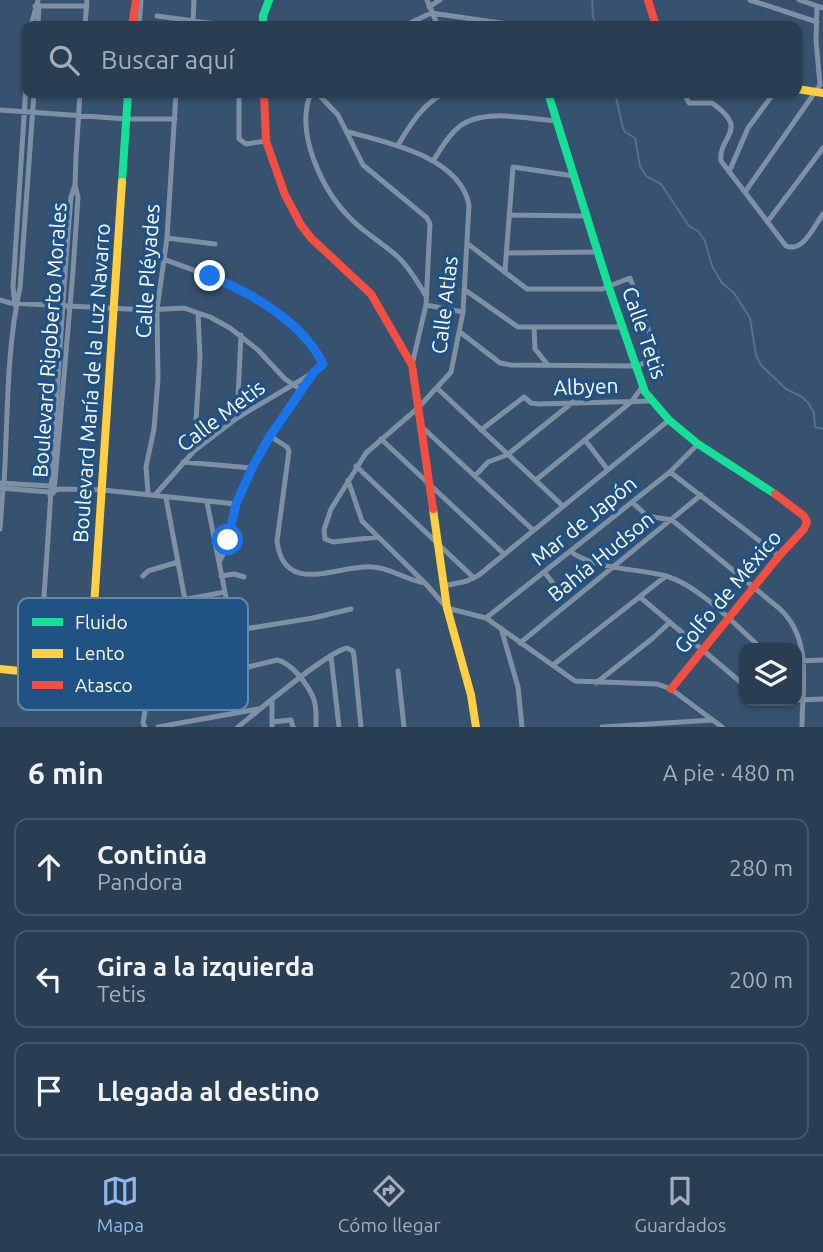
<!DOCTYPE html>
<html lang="es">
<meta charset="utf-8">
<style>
body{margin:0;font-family:Ubuntu,sans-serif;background:#314559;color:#f1f3f6}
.controls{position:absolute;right:21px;bottom:21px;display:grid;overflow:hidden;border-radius:14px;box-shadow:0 2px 5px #0004}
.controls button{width:63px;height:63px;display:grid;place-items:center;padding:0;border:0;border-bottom:2px solid #455769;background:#293e52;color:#f1f3f6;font:35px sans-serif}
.stop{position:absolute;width:21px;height:21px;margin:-16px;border:5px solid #1a73e8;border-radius:50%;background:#fff}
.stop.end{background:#1a73e8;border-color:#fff;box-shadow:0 2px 7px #0008}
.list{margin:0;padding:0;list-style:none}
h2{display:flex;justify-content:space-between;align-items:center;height:91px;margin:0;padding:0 28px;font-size:30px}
h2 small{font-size:23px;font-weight:400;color:#a5aeb8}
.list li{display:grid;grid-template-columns:46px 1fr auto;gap:21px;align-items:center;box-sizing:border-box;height:98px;margin:0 14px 14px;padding:0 14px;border:2px solid #455769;border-radius:14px}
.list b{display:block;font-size:26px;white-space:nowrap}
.list p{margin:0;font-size:23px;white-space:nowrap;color:#a5aeb8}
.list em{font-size:23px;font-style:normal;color:#a5aeb8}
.icon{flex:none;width:38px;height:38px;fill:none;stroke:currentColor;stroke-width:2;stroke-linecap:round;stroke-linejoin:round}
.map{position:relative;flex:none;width:823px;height:727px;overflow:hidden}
.search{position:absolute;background:#293e52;box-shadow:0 2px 5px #0004;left:21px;right:21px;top:21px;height:77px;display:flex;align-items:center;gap:18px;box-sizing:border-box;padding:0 24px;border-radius:14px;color:#a5aeb8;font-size:26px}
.sheet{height:427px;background:#293e52}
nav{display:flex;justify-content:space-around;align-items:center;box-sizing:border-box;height:98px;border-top:2px solid #455769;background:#293e52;font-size:19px;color:#a5aeb8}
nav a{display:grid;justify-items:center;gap:4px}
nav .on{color:#90b9f0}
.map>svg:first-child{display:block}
</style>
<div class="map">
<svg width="823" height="727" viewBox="0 0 823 727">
<rect width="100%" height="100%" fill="#37526e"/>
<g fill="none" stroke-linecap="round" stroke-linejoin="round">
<!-- stream -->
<path stroke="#507194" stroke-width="2" d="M592,0L593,17L596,26
M615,93L623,128L625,132L635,138L640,166L646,176L661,184L689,226L698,231L705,241L712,266L722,283L734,293L750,318L756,355L761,365L786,389L802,397L809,404L814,413L815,427L823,429"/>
<!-- street -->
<path stroke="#7d90a4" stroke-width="5" d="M427,0L438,26
M750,0L817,22
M799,0L823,8
M35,6H87
M429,7L440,0
M431,13L523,26
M157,16L231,26
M193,21L194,0
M31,26L38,0
M38,26L39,5
M85,26L87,0
M139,26L141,0
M404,26L431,13
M239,93V139L246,144L266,141
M311,93C294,133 323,192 352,220C366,234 384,244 398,257C410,268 418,283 426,296
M317,93L338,115L363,165L427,218L430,224L426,305L412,365
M684,93L689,103H712C751,131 718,135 721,161L786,246C803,253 814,226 823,214
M0,110L127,119H175
M348,132C387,142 460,157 469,205L463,312L451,372L418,408L366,453L331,509L324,530L325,539L333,542L378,537
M398,145C410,125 422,105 444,93
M433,161C441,149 448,135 460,126C483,108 529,119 557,121
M729,172L748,128L774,93
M745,192L820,85L816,40L817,6
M509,215L587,216
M768,221L823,148
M167,238L215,244
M507,253L598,252
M163,259C216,278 266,295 304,339C311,347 319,355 323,364L314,372L270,436L252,468L236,504L225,551L219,562
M505,271L513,167L574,176
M465,290L518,327H623
M0,300L10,303L147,310L184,308L210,317L230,328L258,350L285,379L303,391
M15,305L13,287L26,86
M426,305L463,312
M534,327L535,349L548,365
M460,332L500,363L511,365L637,366L658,357L630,278L602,289H527L468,244
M438,389L563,506
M237,418L241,335
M422,427L533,530
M481,430L524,397L531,403L539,404L651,401
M270,436L287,447L289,451L277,541C284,598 339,564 373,567C391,568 406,580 425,583
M381,439L504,554
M585,440L608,470
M194,451L200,357L198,313
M183,462L252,468
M356,466L474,578
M670,472L779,556
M475,476L488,462L507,455L573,402
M348,480L362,521L425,583L447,608L486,618L575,681L657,684L671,689L722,727
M536,480L631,402L643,386
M0,483L50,486
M4,483C8,419 6,351 20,288L34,93
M0,488L49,492L60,489L103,490L236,504
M148,493L146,467L154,429L158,379L157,309L167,238L176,93
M155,495L194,451L237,418L311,374
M50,496L54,492L73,271L78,197L75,185L76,156L80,93
M166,498L185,600
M207,502L240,668
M632,502L647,516L672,520L780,609C813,640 802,686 802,727
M0,529L3,488
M571,552C597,570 636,568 666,576C700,586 735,625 761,648
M545,573L556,587
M143,576L148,571L178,562
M221,576L234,574L244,577
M444,586L467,581L479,575L669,420
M640,597L744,685
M145,611L166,603L225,592
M486,618L670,472L698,444
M501,628L518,687L522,727
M232,631L313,618L351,609
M520,643L701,495
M331,656L339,727
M797,661L823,660
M553,665L666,576
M398,671L404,727
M596,683L653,638L669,623
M37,688C51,524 57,361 71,197L75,185
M797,700L823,699
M272,701V727
M272,722L291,720L293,727
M145,727L143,723L148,693L153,690L277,660C292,663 307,684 313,697C317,706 316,718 316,727
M158,727L258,709
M238,727C258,711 327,652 347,648L353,651L354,656L361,727
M602,727L713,720"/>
<!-- fast -->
<path stroke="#16e098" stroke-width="8" d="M263,26V16L269,0
M548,93L609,288L645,392L669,420L698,444L775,494
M122,182L128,93"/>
<!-- slow -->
<path stroke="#ffcf43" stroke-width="8" d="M797,89L823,93
M433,509L447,608L471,695L476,727
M0,669L78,677L86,675L90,667L122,182"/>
<!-- jam -->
<path stroke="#f24e42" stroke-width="8" d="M648,0L656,26
M132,26L136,0
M264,93L266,141L285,195L301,225L311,238L371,294L412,365L433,509
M671,689L779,556L804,529L807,522L804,516L775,494"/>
</g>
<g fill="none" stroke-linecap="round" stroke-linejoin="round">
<!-- route -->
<path stroke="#1a73e8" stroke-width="9" d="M210,276C253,294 302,321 323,364L314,372L270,436L252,468L236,504L228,540"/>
</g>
<g text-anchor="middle" stroke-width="7" stroke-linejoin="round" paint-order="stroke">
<!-- street labels -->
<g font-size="21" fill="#fff" stroke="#205284">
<text transform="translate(148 271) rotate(-86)" y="7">Calle Pléyades</text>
<text transform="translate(445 305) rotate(-83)" y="7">Calle Atlas</text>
<text transform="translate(644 333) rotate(71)" y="7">Calle Tetis</text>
<text transform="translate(50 340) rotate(-86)" y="7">Boulevard Rigoberto Morales</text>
<text transform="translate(92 383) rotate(-86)" y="7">Boulevard María de la Luz Navarro</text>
<text transform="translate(586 387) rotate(-2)" y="7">Albyen</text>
<text transform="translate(221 416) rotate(-37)" y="7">Calle Metis</text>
<text transform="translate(584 521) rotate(-39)" y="7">Mar de Japón</text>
<text transform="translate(601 557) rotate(-39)" y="7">Bahía Hudson</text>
<text transform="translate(728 592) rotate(-50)" y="7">Golfo de México</text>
</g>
</g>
<!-- legend -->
<rect x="18" y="598" width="230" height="112" rx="10" fill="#205284" stroke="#6386a9" stroke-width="2"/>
<rect x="32" y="618" width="31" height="8" fill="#16e098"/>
<rect x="32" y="649" width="31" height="9" fill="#ffcf43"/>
<rect x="32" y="681" width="31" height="8" fill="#f24e42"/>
<g font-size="19" fill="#fff">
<text x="75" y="629">Fluido</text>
<text x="75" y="660">Lento</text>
<text x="75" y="692">Atasco</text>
</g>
</svg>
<div class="controls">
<button><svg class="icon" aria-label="layers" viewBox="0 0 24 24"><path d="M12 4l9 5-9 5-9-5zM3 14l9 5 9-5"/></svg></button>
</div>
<div class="stop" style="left:228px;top:540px"></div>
<div class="stop end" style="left:210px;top:276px"></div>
<div class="search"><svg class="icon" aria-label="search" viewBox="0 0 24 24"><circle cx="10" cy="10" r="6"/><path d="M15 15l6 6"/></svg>Buscar aquí</div>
</div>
<section class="sheet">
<h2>6 min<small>A pie · 480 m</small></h2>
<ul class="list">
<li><svg class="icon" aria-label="ahead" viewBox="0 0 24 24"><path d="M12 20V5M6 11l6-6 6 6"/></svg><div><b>Continúa</b><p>Pandora</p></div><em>280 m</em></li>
<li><svg class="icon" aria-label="left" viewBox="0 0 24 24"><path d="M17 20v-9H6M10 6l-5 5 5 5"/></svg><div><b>Gira a la izquierda</b><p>Tetis</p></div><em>200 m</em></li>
<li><svg class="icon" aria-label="arrive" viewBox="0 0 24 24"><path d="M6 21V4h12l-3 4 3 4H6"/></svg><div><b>Llegada al destino</b></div></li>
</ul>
</section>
<nav>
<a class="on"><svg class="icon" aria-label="map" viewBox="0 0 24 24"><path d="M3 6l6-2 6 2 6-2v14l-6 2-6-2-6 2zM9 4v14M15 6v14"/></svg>Mapa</a>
<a><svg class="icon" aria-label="directions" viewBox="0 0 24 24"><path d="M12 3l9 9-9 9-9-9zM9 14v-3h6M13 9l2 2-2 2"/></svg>Cómo llegar</a>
<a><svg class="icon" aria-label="saved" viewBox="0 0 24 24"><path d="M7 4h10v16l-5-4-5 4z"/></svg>Guardados</a>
</nav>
